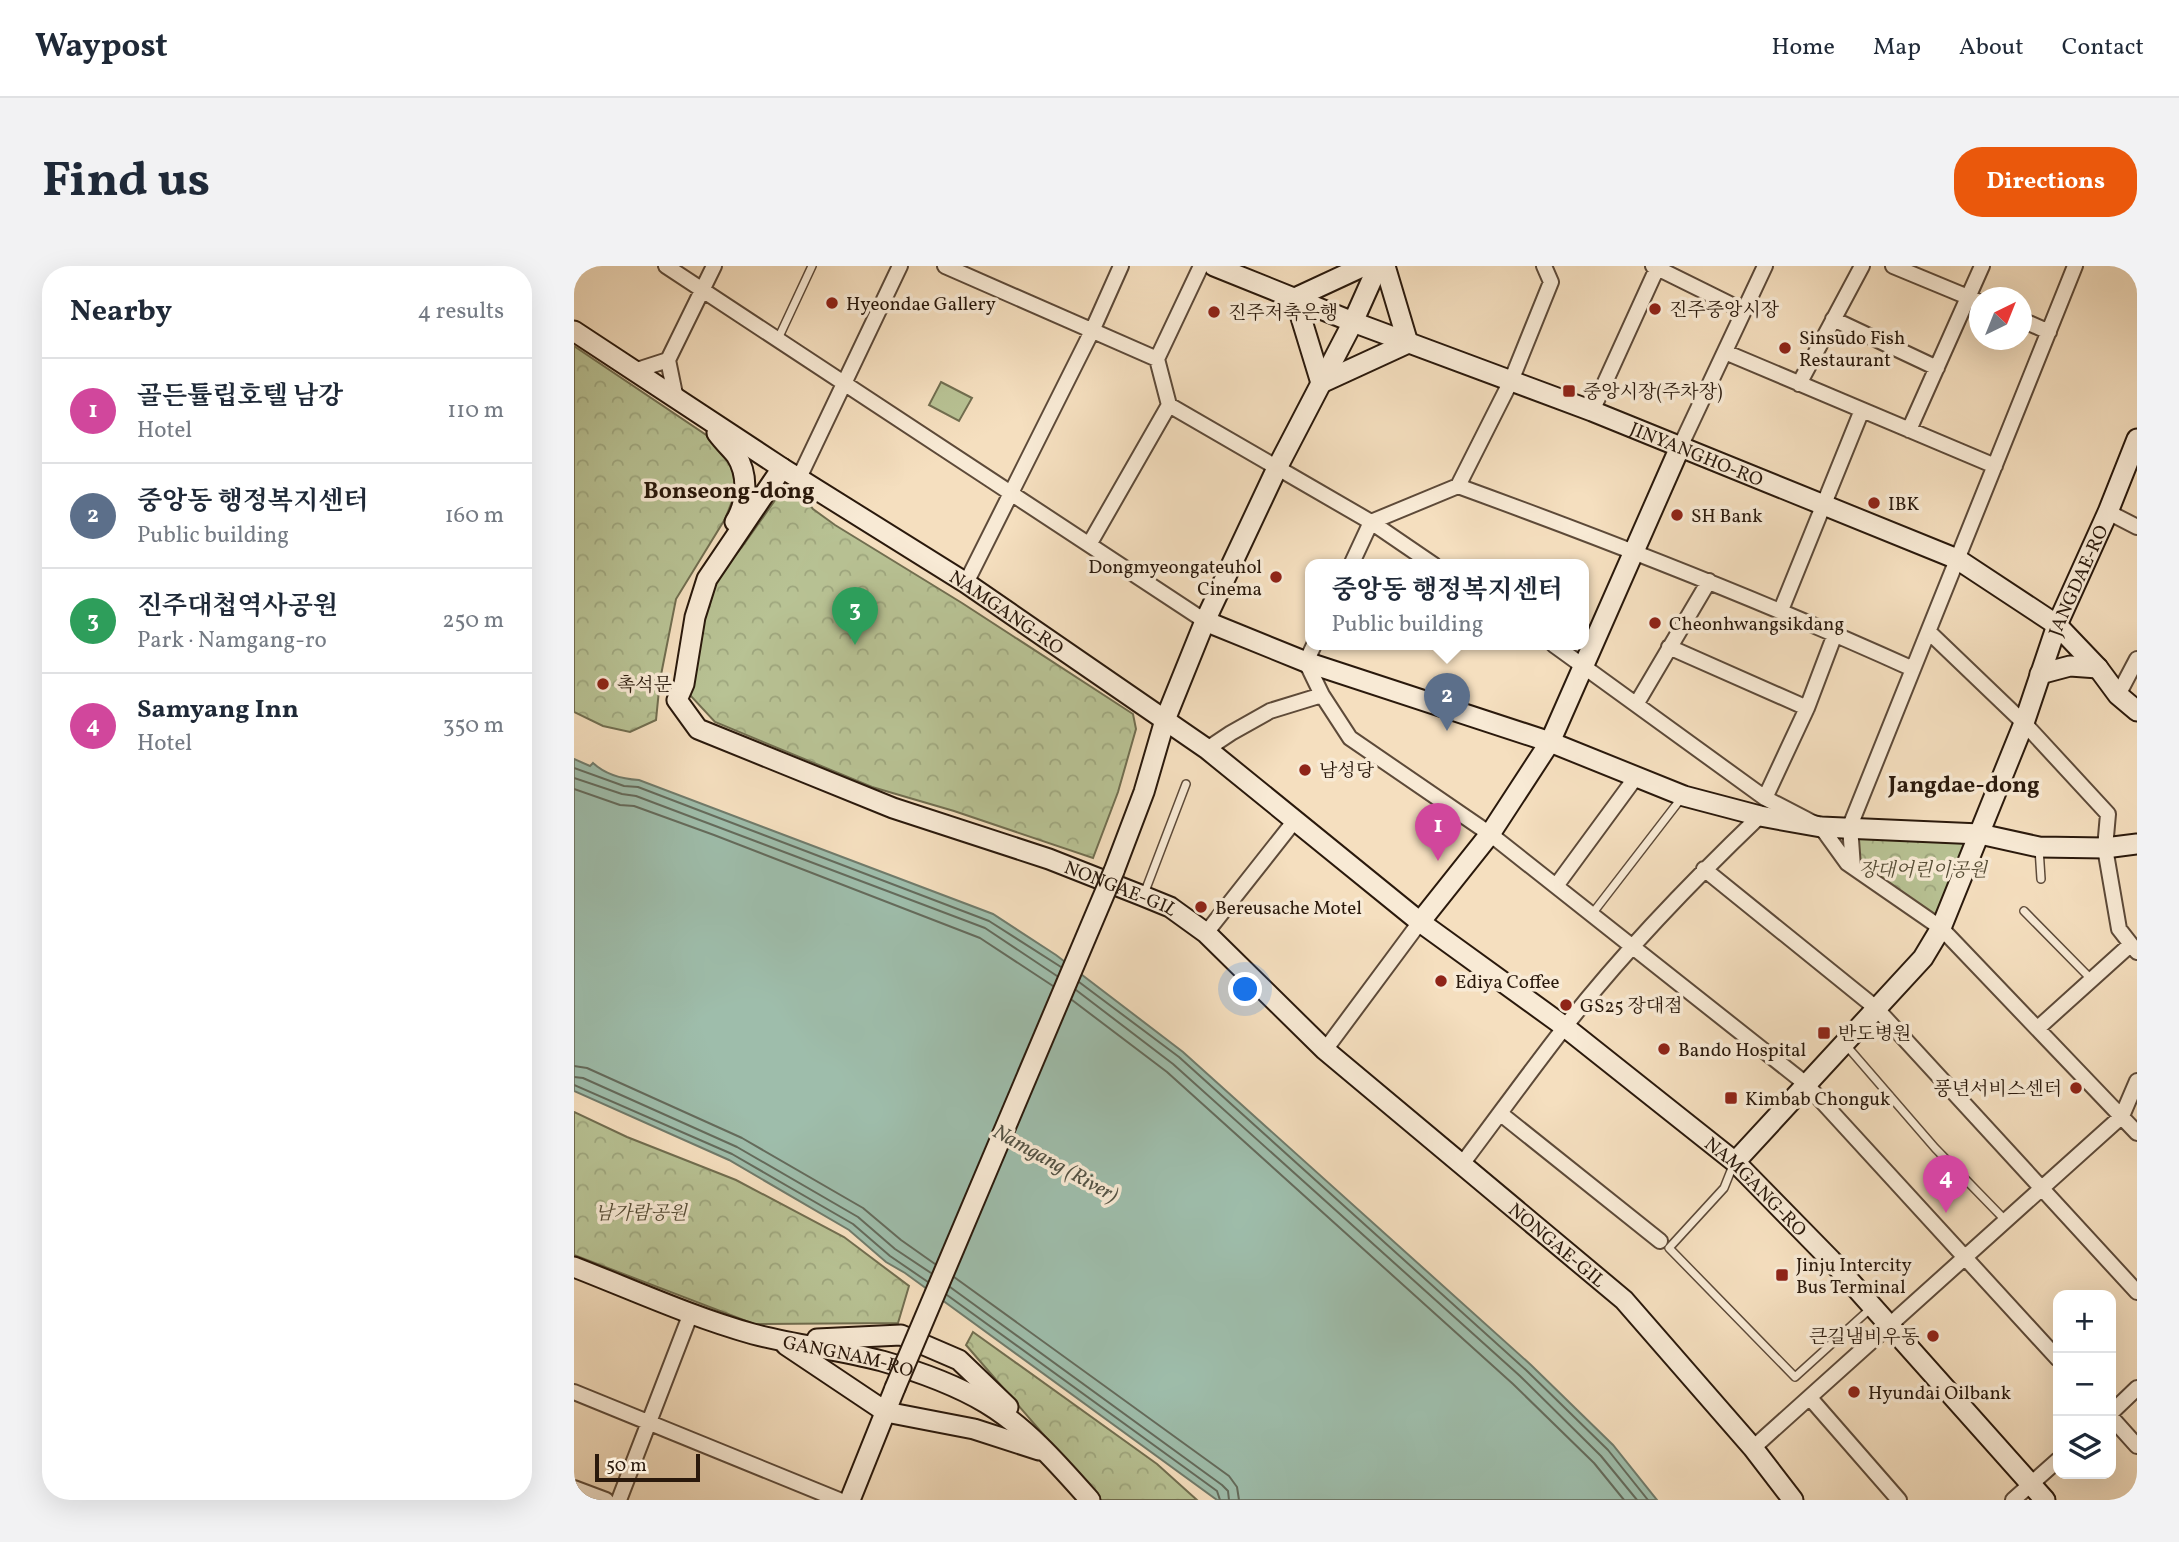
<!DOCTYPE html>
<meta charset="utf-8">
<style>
body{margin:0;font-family:Vollkorn,"Noto Serif KR",serif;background:#f2f2f3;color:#1f2937}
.controls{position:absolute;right:21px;bottom:21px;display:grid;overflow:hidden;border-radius:14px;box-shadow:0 7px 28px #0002}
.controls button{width:63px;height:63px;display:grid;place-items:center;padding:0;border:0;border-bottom:2px solid #e0e1e3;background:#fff;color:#1f2937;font:35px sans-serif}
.compass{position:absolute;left:1395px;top:21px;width:63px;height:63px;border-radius:50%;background:#fff;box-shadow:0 7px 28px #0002;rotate:43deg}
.scale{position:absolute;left:21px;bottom:18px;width:105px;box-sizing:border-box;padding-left:7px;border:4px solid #2a190c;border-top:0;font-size:19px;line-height:24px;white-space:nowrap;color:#2a190c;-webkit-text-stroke:5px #f8ead5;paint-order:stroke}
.you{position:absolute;left:672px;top:724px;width:24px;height:24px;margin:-18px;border:5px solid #fff;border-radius:50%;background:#1a73e8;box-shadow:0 0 0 10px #1a73e833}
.badge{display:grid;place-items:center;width:46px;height:46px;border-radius:50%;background:#ea580c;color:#fff;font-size:23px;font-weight:700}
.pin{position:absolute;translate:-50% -58px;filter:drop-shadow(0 2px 4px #0008)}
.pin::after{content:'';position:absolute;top:37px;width:24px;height:21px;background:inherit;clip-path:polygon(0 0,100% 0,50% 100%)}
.popup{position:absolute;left:731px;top:293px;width:284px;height:91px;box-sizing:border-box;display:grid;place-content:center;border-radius:14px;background:#fff;filter:drop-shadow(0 2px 5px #0005);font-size:23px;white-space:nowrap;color:#747a83}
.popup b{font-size:26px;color:#1f2937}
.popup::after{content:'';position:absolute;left:50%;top:100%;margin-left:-14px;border:14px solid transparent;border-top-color:#fff}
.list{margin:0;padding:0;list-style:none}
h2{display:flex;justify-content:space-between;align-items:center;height:91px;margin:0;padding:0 28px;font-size:30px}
h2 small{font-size:23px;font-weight:400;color:#747a83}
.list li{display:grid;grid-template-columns:46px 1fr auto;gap:21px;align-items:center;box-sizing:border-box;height:105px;padding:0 28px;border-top:2px solid #e0e1e3}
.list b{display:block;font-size:26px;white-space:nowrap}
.list p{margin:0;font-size:23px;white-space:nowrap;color:#747a83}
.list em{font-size:23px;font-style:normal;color:#747a83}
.icon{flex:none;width:38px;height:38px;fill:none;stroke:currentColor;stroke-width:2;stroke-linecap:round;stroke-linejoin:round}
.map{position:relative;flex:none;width:1563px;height:1234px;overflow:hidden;border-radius:28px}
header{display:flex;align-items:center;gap:42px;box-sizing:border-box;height:98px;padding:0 35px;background:#fff;border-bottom:2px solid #e0e1e3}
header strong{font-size:33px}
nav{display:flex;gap:38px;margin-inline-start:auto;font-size:24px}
.intro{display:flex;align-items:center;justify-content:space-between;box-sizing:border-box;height:168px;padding:0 42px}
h1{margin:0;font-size:49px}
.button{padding:18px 32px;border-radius:28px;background:#ea580c;color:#fff;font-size:24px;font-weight:700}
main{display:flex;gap:42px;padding:0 42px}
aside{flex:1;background:#fff;border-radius:28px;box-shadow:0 7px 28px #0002}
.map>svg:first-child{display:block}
</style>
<header>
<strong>Waypost</strong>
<nav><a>Home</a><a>Map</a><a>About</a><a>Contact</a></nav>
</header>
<div class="intro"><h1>Find us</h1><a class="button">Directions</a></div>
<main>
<aside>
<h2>Nearby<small>4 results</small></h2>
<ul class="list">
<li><span class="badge" style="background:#d1479c">1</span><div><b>골든튤립호텔 남강</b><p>Hotel</p></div><em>110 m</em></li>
<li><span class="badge" style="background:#5c6f8a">2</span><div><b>중앙동 행정복지센터</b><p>Public building</p></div><em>160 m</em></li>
<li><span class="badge" style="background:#2e9e5b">3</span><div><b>진주대첩역사공원</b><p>Park · Namgang-ro</p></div><em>250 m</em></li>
<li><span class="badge" style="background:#d1479c">4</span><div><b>Samyang Inn</b><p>Hotel</p></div><em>350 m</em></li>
</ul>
</aside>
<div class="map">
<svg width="1563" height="1234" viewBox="0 0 1563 1234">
<defs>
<pattern id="forest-crowns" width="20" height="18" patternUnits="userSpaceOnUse" patternTransform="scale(1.75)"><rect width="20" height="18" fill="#b8c294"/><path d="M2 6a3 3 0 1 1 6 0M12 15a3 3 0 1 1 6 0" fill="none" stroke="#9ea67e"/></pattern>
</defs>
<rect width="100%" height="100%" fill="#f5dfbf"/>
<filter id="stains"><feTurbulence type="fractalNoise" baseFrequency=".00286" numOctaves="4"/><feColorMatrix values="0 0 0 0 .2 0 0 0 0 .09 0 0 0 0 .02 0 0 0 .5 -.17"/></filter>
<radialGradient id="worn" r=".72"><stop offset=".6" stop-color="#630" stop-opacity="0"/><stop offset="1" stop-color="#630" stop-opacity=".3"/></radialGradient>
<!-- forest -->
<path fill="url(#forest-crowns)" stroke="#716e50" stroke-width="2" d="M0,80L150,181L165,218L151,253L102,333L86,414L82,454L56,466L29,460L0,446Z
M220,229L231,232L239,243L261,259L388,337L559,448L562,463L544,526L519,592L380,545L298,521L141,456L115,428L138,317L168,281L204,230Z
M1276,560L1406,568L1367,662L1279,601Z
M0,846L53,871L162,914L270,971L335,1020L324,1057L180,1058L0,989Z
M399,1066L583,1198L623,1234H526L392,1079Z"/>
<!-- pitch -->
<path fill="#b8c294" stroke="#716e50" stroke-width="2" d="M367,116L398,132L385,155L355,139Z"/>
<!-- water -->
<path fill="#9ebdab" stroke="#707b6b" stroke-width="2" d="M0,493L16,500L19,497C32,509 47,513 65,514L419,648L482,689L609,786L957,1099L1039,1179L1083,1234H643L331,1007L312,996L275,964L155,894L0,825Z"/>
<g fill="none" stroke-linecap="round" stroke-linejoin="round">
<!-- shore -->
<path stroke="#646b5c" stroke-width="2" d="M0,502L50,520L64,521L415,655L487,701
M0,512L48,528L62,530L411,662L483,710
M0,523L46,539L60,540L140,569L406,672L479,720
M505,716L605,791L952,1104L1034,1184L1074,1234
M502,724L599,798L946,1110L1027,1190L1063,1234
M498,734L593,806L939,1118L1020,1197L1050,1234
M0,800L13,802L168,872L289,942L327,974L361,998
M0,811L9,812L163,881L284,951L321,983L357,1007
M0,819L158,888L279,958L316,990L354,1016
M380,1011L655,1210L663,1221L665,1234
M376,1021L648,1219L654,1225L655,1234
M373,1029L643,1225L646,1234"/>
<defs>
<path id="lane" d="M203,75L238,0
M1465,582L1467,613
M570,628L612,518
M1450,645L1518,714
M1018,648L1109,530
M1271,778L1361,882L1432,955
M1160,897L1150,922L1095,982L1221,1111L1296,1043"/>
<path id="street" d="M92,0L631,355
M371,0L583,93
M1079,0L1170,45
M1319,0L1406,36
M1259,53L1363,102
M1448,54L1475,66
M1151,86L1421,200
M94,94L140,0
M94,94L102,133
M60,105L94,94
M1225,118L1288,0
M595,139L797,256L860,299
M1018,145L1084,0
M1335,164L1408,0
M1106,181L1191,0
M225,212L326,0
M884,220C1038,276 1189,335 1339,403
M884,220L937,115L977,16L970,0
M1534,246L1563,261
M797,256L884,220
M516,277L595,139L583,93L627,0
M777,299L797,256
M392,317L518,65L547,0
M1207,344L1288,144
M1355,366L1450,457L1534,548L1531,582L1545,663L1563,686
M740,379L732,396L748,429L776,472L916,568L1232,818L1484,1093
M980,379L1191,532L1247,561L1273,597L1367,662L1563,867
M1095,381L1233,442
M1544,429L1563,393
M1063,437L1135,315
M633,483L657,467L696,445L748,429
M1191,532L1233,442L1261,368
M1279,601L1276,560L1501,0
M1130,603L1302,742L1563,1026
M982,620L1062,511
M632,667L722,553
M1464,762L1556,679
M751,784L846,656
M927,848L1086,975
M888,898C922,853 955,807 990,762C1049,686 1117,616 1186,550
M0,1126L265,1234
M1236,1132L1325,1234
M1537,1147L1563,1122
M1537,1151L1563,1180
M1179,1182L1548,850L1563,815
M0,1222L32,1234
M45,1234L117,1047
M1439,1234L1484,1194"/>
<g id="secondary">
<path id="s1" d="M640,0L779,56L1018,145L1383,293L1483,359L1524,402L1544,429L1563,445"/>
<path d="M790,0L721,32L747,117L834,77L811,0"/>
<path id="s2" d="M0,65L208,202L392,317L633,483L846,656L991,761L1161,896L1257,994L1471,1234"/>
<path d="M143,167C149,175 156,182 162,189C175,209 173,237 161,256"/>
<path id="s3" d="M208,202L133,313L121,351L110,418L103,434L124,463L319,542L475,593L569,630L596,641L632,667L751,784L1050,1034L1179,1182L1219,1234"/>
<path d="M631,355L732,396L976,476L1110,530L1186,550L1247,561L1406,568L1465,581L1531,582L1563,578"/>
<path d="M1466,408L1496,400L1524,402"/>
<path d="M540,605L570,526L591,454L631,355L703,202L779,56L804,0"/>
<path d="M846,656L916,568L976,476L1106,181"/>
<path id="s4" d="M1161,896L1349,692L1367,662L1450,457L1483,359L1534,246L1563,173"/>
<path id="s5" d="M0,1001C59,1024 118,1051 179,1068C221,1079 266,1084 308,1095C343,1105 380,1118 412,1137C452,1161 485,1199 516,1234"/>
<path d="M243,1073L327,1069L385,1094L434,1141"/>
<path d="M212,1079L312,1146L400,1163L465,1184"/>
<path d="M276,1234L321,1122"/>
</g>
</defs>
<!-- lane casing -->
<use href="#lane" stroke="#5d4a39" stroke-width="10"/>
<!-- street casing -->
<use href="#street" stroke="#5d4a39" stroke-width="18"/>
<!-- secondary casing -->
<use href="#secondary" stroke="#2a190c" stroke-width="23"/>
<!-- lane -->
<use href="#lane" stroke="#f8ead5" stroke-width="7"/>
<!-- street -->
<use href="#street" stroke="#f8ead5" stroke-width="14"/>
<!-- secondary -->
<use href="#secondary" stroke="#f8ead5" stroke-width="19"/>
<defs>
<path id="secondary-bridge" d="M321,1122L540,605"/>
</defs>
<!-- secondary-bridge casing -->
<use href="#secondary-bridge" stroke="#2a190c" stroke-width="23" stroke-linecap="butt"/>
<!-- secondary-bridge -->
<use href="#secondary-bridge" stroke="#f8ead5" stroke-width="19"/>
</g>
<!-- markers -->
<g fill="#8f2418" stroke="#f8ead5" stroke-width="2.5">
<circle cx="258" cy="37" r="7"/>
<circle cx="1081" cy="43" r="7"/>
<circle cx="640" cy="46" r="7"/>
<circle cx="1211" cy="82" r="7"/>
<rect x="988" y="118" width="14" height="14" rx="3.5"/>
<circle cx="1300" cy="237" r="7"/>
<circle cx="1103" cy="249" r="7"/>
<circle cx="702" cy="311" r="7"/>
<circle cx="1081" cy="357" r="7"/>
<circle cx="29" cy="418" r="7"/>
<circle cx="731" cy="504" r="7"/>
<circle cx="627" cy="641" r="7"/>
<circle cx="867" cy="715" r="7"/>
<circle cx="992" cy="739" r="7"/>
<rect x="1243" y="760" width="14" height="14" rx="3.5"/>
<circle cx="1090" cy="783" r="7"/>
<circle cx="1502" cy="822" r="7"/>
<rect x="1150" y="825" width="14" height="14" rx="3.5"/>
<rect x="1201" y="1002" width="14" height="14" rx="3.5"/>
<circle cx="1359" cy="1070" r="7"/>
<circle cx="1280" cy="1126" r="7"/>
</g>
<g text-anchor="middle" stroke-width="7" stroke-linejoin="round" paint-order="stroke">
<!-- poi labels -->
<g font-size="19" fill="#2a190c" stroke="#f8ead5" text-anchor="start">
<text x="272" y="44">Hyeondae Gallery</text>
<text x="1095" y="50">진주중앙시장</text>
<text x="654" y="53">진주저축은행</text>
<text x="1225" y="78">Sinsudo Fish<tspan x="1225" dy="22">Restaurant</tspan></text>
<text x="1009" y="132">중앙시장(주차장)</text>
<text x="1314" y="244">IBK</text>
<text x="1117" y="256">SH Bank</text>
<text x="688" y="307" text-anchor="end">Dongmyeongateuhol<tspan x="688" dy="22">Cinema</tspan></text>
<text x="1095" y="364">Cheonhwangsikdang</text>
<text x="43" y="425">촉석문</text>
<text x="745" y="511">남성당</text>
<text x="641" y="648">Bereusache Motel</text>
<text x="881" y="722">Ediya Coffee</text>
<text x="1006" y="746">GS25 장대점</text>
<text x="1264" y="774">반도병원</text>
<text x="1104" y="790">Bando Hospital</text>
<text x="1488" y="829" text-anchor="end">풍년서비스센터</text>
<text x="1171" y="839">Kimbab Chonguk</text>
<text x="1222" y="1005">Jinju Intercity<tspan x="1222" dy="22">Bus Terminal</tspan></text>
<text x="1345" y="1077" text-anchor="end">큰길냄비우동</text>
<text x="1294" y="1133">Hyundai Oilbank</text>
</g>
<!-- street labels -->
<g font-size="19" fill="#2a190c" stroke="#f8ead5">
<text dy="7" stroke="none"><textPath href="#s1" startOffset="518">JINYANGHO-RO</textPath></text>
<text dy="7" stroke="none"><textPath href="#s4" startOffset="686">JANGDAE-RO</textPath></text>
<text dy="7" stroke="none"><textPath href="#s2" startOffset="516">NAMGANG-RO</textPath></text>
<text dy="7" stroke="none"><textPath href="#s3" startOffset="747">NONGAE-GIL</textPath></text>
<text dy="7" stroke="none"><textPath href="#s2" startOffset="1461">NAMGANG-RO</textPath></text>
<text dy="7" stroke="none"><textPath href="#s3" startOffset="1314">NONGAE-GIL</textPath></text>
<text dy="7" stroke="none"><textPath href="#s5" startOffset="289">GANGNAM-RO</textPath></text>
</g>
<!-- park labels -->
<g font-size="19" font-style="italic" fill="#554c35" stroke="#f8ead5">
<text x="1349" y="610">장대어린이공원</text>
<text x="67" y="953">남가람공원</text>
</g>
<!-- water labels -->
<g font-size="21" font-style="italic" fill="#535244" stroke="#f8ead5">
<text transform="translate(482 897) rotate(29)" y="7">Namgang (River)</text>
</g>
<!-- quarter labels -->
<g font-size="23" font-weight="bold" fill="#2a190c" stroke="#f8ead5">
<text x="155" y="232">Bonseong-dong</text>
<text x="1390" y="526">Jangdae-dong</text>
</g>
</g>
<rect width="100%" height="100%" filter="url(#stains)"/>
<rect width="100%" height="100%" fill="url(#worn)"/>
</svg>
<div class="controls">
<button>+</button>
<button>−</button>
<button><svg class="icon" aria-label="layers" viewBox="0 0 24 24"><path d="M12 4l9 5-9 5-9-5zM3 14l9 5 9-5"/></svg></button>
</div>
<svg class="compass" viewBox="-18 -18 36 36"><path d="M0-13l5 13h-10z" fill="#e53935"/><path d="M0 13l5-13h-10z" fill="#747a83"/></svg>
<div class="scale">50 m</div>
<div class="you"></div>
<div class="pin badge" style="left:864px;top:595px;background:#d1479c">1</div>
<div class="pin badge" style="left:873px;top:465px;background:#5c6f8a">2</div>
<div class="popup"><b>중앙동 행정복지센터</b>Public building</div>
<div class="pin badge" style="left:281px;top:379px;background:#2e9e5b">3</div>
<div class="pin badge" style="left:1372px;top:947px;background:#d1479c">4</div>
</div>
</main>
